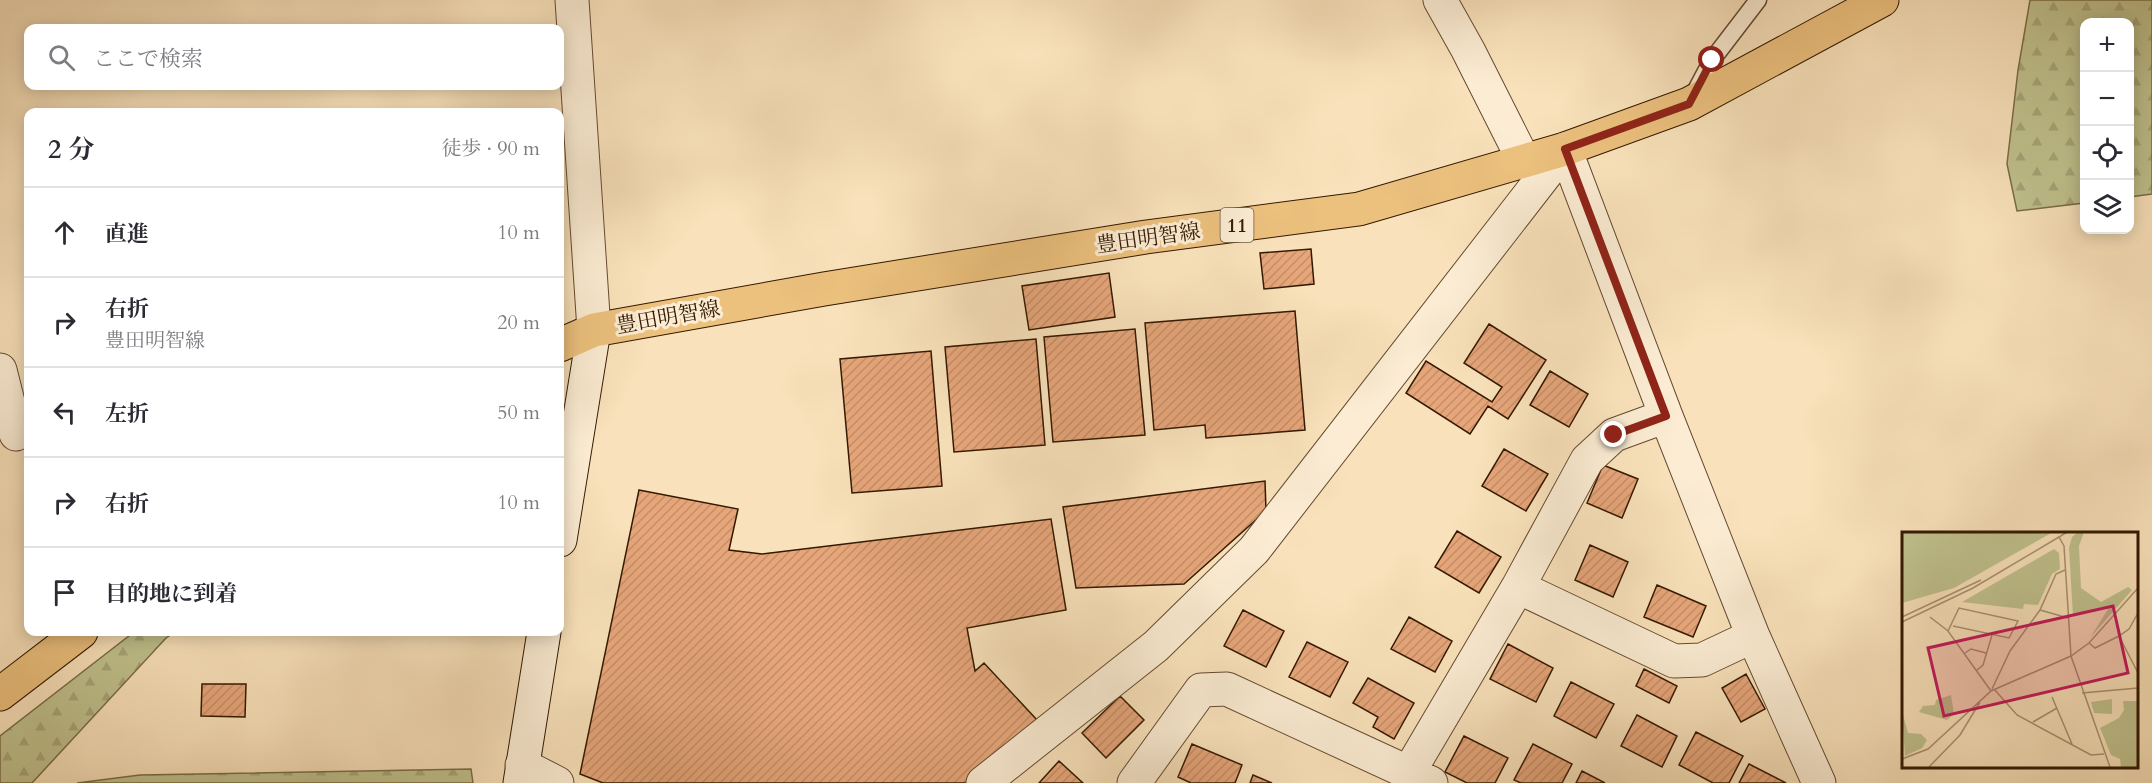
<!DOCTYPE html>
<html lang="ja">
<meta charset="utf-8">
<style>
body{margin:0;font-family:Cardo,"Noto Serif JP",serif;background:#f2f2f3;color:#2b2b33}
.controls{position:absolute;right:18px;top:18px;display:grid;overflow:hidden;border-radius:12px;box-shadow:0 3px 15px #0003}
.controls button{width:54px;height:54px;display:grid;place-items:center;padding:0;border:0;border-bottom:2px solid #e1e1e2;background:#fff;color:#2b2b33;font:30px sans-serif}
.stop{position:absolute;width:18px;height:18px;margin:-14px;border:4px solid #8f2418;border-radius:50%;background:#fff}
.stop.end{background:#8f2418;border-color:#fff;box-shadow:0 2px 6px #0008}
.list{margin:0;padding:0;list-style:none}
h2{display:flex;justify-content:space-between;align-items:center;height:78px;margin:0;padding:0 24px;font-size:26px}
h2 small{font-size:20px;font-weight:400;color:#7c7c81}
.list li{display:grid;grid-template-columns:39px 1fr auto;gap:18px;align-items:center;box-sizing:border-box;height:90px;padding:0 24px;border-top:2px solid #e1e1e2}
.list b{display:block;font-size:22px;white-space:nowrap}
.list p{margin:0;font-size:20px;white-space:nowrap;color:#7c7c81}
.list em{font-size:20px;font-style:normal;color:#7c7c81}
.icon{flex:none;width:33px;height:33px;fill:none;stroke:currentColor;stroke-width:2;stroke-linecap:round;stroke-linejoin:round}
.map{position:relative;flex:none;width:2152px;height:783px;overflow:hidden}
.search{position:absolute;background:#fff;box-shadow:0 3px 15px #0003;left:24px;top:24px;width:540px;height:66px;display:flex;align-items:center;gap:15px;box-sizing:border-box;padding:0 21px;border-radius:12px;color:#7c7c81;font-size:22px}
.panel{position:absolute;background:#fff;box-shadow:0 3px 15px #0003;left:24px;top:108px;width:540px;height:528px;border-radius:12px}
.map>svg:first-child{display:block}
</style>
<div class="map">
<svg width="2152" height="783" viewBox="0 0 2152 783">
<defs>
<pattern id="forest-firs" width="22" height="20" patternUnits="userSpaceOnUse" patternTransform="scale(1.5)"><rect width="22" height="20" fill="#c0c28e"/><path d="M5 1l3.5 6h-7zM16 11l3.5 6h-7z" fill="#a6a679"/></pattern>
<pattern id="building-hatch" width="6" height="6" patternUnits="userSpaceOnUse" patternTransform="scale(1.5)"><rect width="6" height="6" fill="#e6a67a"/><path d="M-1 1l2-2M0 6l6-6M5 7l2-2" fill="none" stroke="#c68e68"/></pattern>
</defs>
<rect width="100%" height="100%" fill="#f9e2bb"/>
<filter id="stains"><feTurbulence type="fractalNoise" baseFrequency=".00333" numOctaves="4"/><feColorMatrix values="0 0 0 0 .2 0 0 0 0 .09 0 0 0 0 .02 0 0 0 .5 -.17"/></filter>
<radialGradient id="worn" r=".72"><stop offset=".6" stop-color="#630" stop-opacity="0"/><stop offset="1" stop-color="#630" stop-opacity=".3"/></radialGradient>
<!-- forest -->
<path fill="url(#forest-firs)" stroke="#7a6d48" stroke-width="1.5" d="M2030,0H2152V194L2130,197V22H2084V203L2017,211L2007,164L2018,70Z
M134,632H175L166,638L32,783H0V736Z
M471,769L473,783H77L140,775Z"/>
<!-- building -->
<path fill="url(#building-hatch)" stroke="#341801" stroke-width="1.5" d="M1311,249L1314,284L1264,289L1260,253Z
M1109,273L1115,317L1029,330L1022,286Z
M1295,311L1305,430L1206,438L1205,425L1154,430L1145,323Z
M1489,324L1546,360L1508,419L1488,406L1470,434L1406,393L1426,361L1492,402L1502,387L1464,363Z
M1135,329L1145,435L1053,442L1044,337Z
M1036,339L1045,445L954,452L945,347Z
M931,351L942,486L852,493L840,359Z
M1550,371L1588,394L1569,427L1530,405Z
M1504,449L1548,474L1526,511L1482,486Z
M1603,465L1638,479L1622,518L1587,503Z
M1265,481L1266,511L1184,584L1076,588L1063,507Z
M639,490L738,509L729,550L762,554L1051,519L1066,610L967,628L975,671L984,663L1038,721L967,783H603L580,774Z
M1457,531L1501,557L1479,593L1435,567Z
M1590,545L1628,562L1613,597L1575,580Z
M1657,585L1706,606L1693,637L1644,617Z
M1243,610L1284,631L1266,667L1224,646Z
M1409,617L1452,641L1435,672L1391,649Z
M1307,642L1348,662L1330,697L1289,677Z
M1508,644L1553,668L1536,702L1490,679Z
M1644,669L1677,686L1669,703L1636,686Z
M1746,674L1765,709L1741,722L1722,688Z
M1368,678L1414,703L1394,739L1373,727L1378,717L1353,703Z
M1571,682L1614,704L1596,738L1554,716Z
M202,684H246L245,717L201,716Z
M1120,696L1144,720L1106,758L1082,733Z
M1637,715L1677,736L1662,767L1621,746Z
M1696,732L1743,756L1729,783H1713L1679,765Z
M1464,736L1508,758L1495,783H1467L1445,772Z
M1192,744L1242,765L1235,783H1191L1178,777Z
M1533,744L1572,764L1562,783H1521L1514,780Z
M1059,761L1083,783H1039Z
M1749,764L1786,783H1739Z
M1582,771L1605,783H1576Z
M1253,775L1272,783H1250Z"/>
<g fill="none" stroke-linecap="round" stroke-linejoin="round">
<defs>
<path id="lane" d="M1693,96L1712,60L1758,0"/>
<path id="street" d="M572,0L594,330
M1440,0L1468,50L1524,161
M1565,149L1666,416L1753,636L1819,783
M0,370L16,434
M1518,587L1674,661L1702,660L1753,636
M522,765L557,783
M1409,772L1518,587L1587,460L1614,435L1666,416
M983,783L1156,646L1254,550L1565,149
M1134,783L1201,690L1227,689L1431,783"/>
<path id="secondary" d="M560,540L594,330
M520,783L544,632"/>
<path id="primary" d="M560,345L594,330L824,289L1146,237L1359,209L1565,149L1689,104L1882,0
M0,694L81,632"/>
</defs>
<!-- lane casing -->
<use href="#lane" stroke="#654a30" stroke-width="19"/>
<!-- street casing -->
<use href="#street" stroke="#654a30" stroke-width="35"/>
<!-- secondary casing -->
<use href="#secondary" stroke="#341801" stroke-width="35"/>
<!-- primary casing -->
<use href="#primary" stroke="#341801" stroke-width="35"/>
<!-- lane -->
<use href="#lane" stroke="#fbecd3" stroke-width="16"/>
<!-- street -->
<use href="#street" stroke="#fbecd3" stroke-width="33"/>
<!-- secondary -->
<use href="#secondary" stroke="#fbecd3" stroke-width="33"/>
<!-- primary -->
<use href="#primary" stroke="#ecc17e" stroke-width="33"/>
</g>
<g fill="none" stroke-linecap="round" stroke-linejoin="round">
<!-- route -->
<path stroke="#8f2418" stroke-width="8" d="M1614,435L1666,416L1565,149L1689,104L1712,60"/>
</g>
<g text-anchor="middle" stroke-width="6" stroke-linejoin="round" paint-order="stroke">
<!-- shield labels -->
<rect fill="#fbecd3" stroke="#705840" stroke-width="1.5" x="1220.5" y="208" width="33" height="34" rx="4.5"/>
<g font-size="20" font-weight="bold" fill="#341801">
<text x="1237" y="232">11</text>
</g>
<!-- street labels -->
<g font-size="21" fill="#341801" stroke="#fbecd3">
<text transform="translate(1148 238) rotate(-8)" y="7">豊田明智線</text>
<text transform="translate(668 317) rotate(-10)" y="7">豊田明智線</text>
</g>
</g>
<!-- overview -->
<g transform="translate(1902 532)">
<rect width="236" height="236" fill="#f9e2bb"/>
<path d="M0,0H151L52,56L0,71ZM176,0H182L177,14L179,56L199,70L226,55L230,58L188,106L208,74L171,84L167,16L170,5ZM152,17L157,21L158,37L150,42L136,73L122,72L121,77L60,70ZM49,163L52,182L45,188L17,180L21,174L33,173L34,168ZM210,167V182L192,181L189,170ZM221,169H235V235H219L218,227L209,223L198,196L217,186L222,178ZM0,179L6,201L19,202L25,208L20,216L3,224Z" fill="#c0c28e"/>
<path fill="none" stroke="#aa9171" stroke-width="1.5" d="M165,0L157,5L162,14L169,124L208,235M138,78L166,86M0,85L79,48M28,85L46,99L89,159M0,90L71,56L157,5M46,99L57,76L116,89L107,106L51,94M217,104L236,141M187,111L193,116L217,104L227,97L236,81M63,121L69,117L84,121M75,138L81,133L90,103M90,157L108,119L138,78L154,42L163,38M92,157L115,183L189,223L202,222M180,161L236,156M150,165L170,212M131,190L155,176M0,227L26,217L89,159L169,124L187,111L236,56M27,235L58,203L78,170"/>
<path fill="#c2185b" fill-opacity="0.15" stroke="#c2185b" stroke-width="3" d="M211,74L226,141L42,184L26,116Z"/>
<rect width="236" height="236" fill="none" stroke="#341801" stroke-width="3"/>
</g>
<rect width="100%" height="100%" filter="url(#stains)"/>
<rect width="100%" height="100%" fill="url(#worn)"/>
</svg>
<div class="controls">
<button>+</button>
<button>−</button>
<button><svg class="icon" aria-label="locate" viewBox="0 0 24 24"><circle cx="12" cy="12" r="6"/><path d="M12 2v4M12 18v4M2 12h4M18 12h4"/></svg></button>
<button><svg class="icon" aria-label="layers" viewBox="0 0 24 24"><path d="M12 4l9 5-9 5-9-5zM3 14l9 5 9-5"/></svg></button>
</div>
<div class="stop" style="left:1712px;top:60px"></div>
<div class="stop end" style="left:1614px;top:435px"></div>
<div class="search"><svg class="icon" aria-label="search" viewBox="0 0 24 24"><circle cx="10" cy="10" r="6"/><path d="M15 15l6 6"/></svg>ここで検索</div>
<section class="panel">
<h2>2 分<small>徒歩 · 90 m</small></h2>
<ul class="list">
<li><svg class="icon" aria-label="ahead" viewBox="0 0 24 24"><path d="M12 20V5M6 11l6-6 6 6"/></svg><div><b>直進</b></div><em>10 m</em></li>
<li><svg class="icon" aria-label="right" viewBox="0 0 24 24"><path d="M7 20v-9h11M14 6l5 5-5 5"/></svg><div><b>右折</b><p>豊田明智線</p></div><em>20 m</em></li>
<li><svg class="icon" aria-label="left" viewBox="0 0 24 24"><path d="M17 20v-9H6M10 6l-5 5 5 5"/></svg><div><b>左折</b></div><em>50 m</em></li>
<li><svg class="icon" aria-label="right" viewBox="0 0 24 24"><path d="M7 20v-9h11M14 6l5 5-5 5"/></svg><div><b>右折</b></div><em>10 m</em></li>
<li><svg class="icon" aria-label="arrive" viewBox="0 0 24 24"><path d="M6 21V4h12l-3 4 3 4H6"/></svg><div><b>目的地に到着</b></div></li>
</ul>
</section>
</div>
